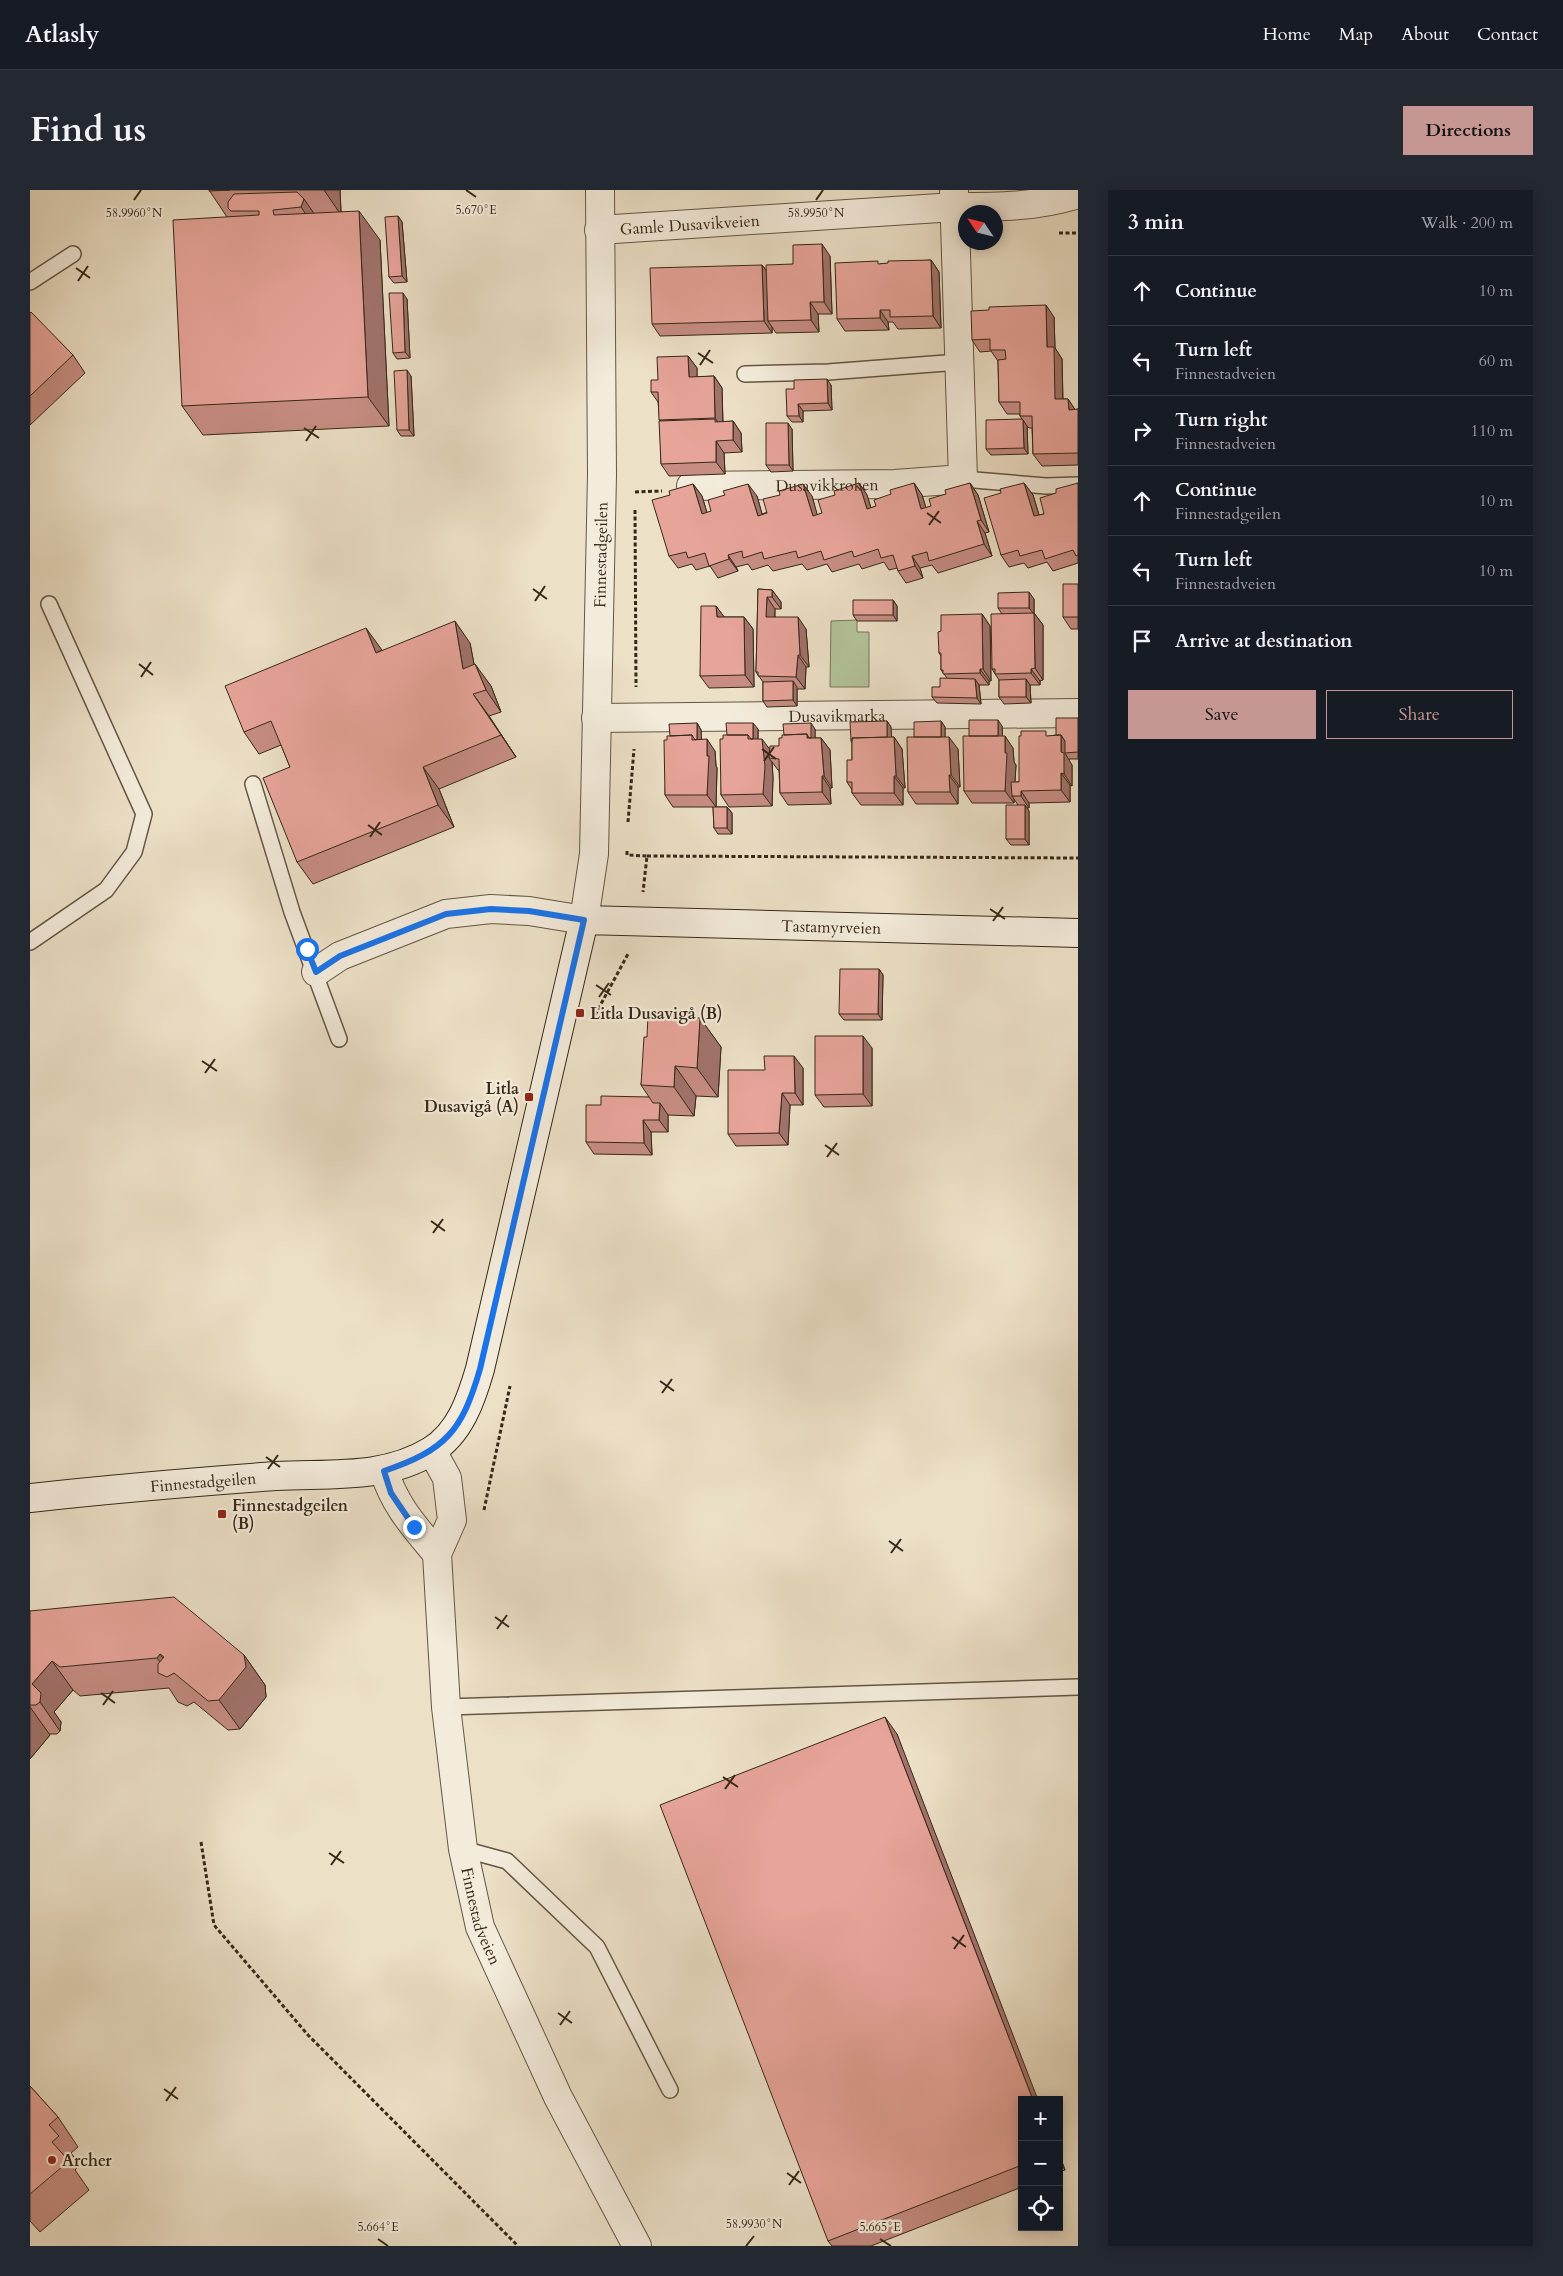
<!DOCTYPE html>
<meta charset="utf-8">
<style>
body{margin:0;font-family:Cardo,serif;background:#242831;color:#f1f3f6}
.controls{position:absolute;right:15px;bottom:15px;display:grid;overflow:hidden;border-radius:0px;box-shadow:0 2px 12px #0003}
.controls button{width:45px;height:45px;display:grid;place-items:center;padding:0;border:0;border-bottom:1px solid #363941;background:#171b24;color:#f1f3f6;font:25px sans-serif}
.compass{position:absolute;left:928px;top:15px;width:45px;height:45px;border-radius:50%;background:#171b24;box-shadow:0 2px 12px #0003;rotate:305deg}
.stop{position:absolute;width:15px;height:15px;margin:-11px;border:4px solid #1a73e8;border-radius:50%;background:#fff}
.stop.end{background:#1a73e8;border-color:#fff;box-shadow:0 1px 5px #0008}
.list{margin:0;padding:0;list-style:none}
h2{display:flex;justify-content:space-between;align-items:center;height:65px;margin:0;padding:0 20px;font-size:21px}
h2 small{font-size:16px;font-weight:400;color:#9ea1a6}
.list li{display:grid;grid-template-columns:32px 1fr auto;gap:15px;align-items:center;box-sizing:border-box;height:70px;padding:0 20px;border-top:1px solid #363941}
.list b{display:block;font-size:19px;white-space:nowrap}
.list p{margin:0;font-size:16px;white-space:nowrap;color:#9ea1a6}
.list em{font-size:16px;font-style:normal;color:#9ea1a6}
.actions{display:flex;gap:10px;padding:15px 20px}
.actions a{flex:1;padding:11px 0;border:1px solid #c59692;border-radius:0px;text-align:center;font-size:18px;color:#c59692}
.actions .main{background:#c59692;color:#111}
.icon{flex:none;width:28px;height:28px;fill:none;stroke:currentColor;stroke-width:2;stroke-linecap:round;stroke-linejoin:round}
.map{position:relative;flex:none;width:1048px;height:2056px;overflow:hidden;border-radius:0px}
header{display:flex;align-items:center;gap:30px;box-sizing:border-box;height:70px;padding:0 25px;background:#171b24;border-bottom:1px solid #363941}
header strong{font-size:24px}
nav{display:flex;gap:28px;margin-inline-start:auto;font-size:18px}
.intro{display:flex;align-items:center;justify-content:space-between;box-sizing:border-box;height:120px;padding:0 30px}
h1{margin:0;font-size:35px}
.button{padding:12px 22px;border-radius:0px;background:#c59692;color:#111;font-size:18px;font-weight:700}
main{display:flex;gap:30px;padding:0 30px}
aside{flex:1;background:#171b24;border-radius:0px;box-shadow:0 2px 12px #0003}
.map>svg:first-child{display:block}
</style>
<header>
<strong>Atlasly</strong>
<nav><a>Home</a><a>Map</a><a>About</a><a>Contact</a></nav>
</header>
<div class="intro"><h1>Find us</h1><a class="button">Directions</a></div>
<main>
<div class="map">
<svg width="1048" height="2056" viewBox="0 0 1048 2056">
<rect width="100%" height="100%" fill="#ece0c7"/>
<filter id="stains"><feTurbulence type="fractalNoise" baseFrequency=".004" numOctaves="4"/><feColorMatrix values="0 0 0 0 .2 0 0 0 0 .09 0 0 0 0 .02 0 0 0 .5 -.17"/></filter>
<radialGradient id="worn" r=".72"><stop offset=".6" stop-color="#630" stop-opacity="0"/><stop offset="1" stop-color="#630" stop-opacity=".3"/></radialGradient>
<!-- green -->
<path fill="#b2c39a" stroke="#747658" d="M827,430V442H839V497H800L801,431Z"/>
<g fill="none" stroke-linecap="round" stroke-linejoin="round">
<defs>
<path id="service" d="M0,92L43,64
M715,184L798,182L929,172
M933,289L1016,296L1048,295
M223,594L262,722L309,849
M0,752L76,700L104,662L114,624L19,414
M416,1517L1048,1497
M433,1659L477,1671L567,1757L640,1900"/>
<g id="minor">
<path id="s1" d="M569,40L925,17C967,17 1007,17 1048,4"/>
<path id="s2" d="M661,296L865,294L933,289L924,0"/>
<path id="s3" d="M566,528L1048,523"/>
<path id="s4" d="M286,782L310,766L416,724L461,719L499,721L554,730L564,664L572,285L570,0"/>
<path id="s5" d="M402,1261L417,1288L422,1330L407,1364L416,1517L433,1659L450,1737L528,1907L607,2056"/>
<path d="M354,1281C365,1316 384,1336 407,1364"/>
</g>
<g id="secondary">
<path id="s6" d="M0,1308C82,1299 164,1292 246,1286C298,1283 354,1290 401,1261C430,1243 441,1210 450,1179L554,730L1048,743"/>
</g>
</defs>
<!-- service casing -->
<use href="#service" stroke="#645643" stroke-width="18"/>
<!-- minor casing -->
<use href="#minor" stroke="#645643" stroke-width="30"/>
<!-- secondary casing -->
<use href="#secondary" stroke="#362817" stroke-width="30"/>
<!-- path -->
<path stroke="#362817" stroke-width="3" stroke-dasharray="4 2.5" stroke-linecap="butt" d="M1029,43H1048
M605,302L632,301
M605,320L606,497
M598,632L604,559
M597,661V665L617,666L613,702
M617,666L1048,668
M565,825L598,764
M454,1320L480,1196
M171,1652L184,1735L278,1845L488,2056"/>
<!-- service -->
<use href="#service" stroke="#f3ebdb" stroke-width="15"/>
<!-- minor -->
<use href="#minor" stroke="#f3ebdb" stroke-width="28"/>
<!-- secondary -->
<use href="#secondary" stroke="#f3ebdb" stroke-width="28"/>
</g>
<!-- wall -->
<path fill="#c78d84" stroke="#362817" d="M179,0H310L311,21L350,50L359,236L173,245L152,216L197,27Z
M368,26L372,32L377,92L364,93L359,87Z
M800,66L802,124H788L789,142L746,143L742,137V143L630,146L622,134L732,75L736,80Z
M901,70L909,82L911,138L868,139L863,132H858L859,140L815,141L807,129L850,74Z
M377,109L380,168L367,169L363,163Z
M0,123L43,165L55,183L0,235Z
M1024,127L1025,158L1032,169L1033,209H1038L1045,220L1048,219V275L1012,276L1003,264L1002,238H999L997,236L998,264L961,265L956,259L992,229L990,226V224H977L969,212L968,171L961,161L950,162L942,150Z
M658,166L667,178V187L684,186L692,198L693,232L703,231L711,243L712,262L694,263L695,284L639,286L631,274L630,231L628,212L621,202L628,190Z
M381,186L384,246H371L367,240Z
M801,195L802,220L773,221V232H762L757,226L764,199Z
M762,239L763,281L741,282L736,275Z
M829,293L837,305L841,318L846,316L861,304L884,293L892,305L896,318L901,316L916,304L940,293L948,305L959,342L955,343L962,366L908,383L902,375L890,378L893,388L876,393L868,381L867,378L859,380L854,372L832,379L829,374L802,382L797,374L777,380L772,374L743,381L738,375L722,380L718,374L706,377L708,381L688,388L680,376L666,380L662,374L648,378L639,366L640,305L663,294L672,306L677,323L727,306L732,324L782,306L787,325L792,323L805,305Z
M994,293L1003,305L1009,325L1014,324L1026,303L1048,293V373L1023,381L1017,372L998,378L994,373L979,377L971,365V303Z
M1048,394V439H1041L1033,427Z
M728,399L742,400L751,412V419H745V427L776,439L779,477H776L775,499H767V516L737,517L733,511V492L726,482Z
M1004,409V423L1013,435V490L1010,491V495H1000L1001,513L974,514L969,507V490L962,479L972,424L968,418Z
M863,410L867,416V431H827L823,425Z
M686,416L694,427H714L723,439L724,497L679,498L670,486Z
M952,424L960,436L961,491H959V495H949L951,514L907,513L902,507L917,488L911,480V466L909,463L911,441Z
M440,453L444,474L461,496L471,522L459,526L486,567L409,599L424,637L283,694L267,672L260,577L251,555L229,564L214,542L352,461Z
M1048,528V569H1039V571L1042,575V596L1040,595V612L999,613V618H997L999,621V655H981L976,649L988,615L984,609V613H942L934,601L939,546L972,536V546L983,558L984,572L986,575L985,592H989L1019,546L1026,545Z
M857,531L861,537V547H864L872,559L875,598H873V615H831L822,603V600L817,592L822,570V553L821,551Z
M911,531L915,537V547L928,559L930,597H928V614H886L878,602L884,547Z
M667,533L671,540V549L685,561L686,576L687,578L686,617H697L702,623V644H688L684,638L683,617H643L635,605L637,550Z
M728,539V549L740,559L749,556L752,548L785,539V548H791L800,560L802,598H800L801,614L758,615L750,603L749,580H748L742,572L743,588L742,616L699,617L691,605L693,549L697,545Z
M849,779L853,785L852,830H814L809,824Z
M670,828L691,857L688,907L666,906L664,926L638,925V942H621L622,965L564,964L556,952L571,915L619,907L611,895L617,847Z
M842,858V916L794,917L785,905Z
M773,878V915H760L758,955L706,956L698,944L735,880Z
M0,1421L214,1465L235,1495L236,1507L210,1539L198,1540L164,1512L157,1516L148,1512L139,1498L50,1506L43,1500L24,1522L31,1532L30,1541L27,1544H19L20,1545L0,1569Z
M867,1544L992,1910V1997L841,2056H802L798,2051Z
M0,1896L28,1927L48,1957L41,1963L50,1975L45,1980L59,2000L10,2042L0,2031Z
M1029,1964L1035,1980L1029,1982Z"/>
<!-- shaded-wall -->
<path fill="#a2736c" stroke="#362817" d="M294,0H310L311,25Z
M274,9L294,38L291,47L271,17Z
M329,21L350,50L359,236L338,207Z
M368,26L372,32L377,92L372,86Z
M792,54L800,66L802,124L794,112Z
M901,70L909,82L911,138L903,126Z
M732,75L741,87L738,131L742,137V143L734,131Z
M373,103L377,109L380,168L375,162Z
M780,112L788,124L789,142L781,130Z
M1016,115L1024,127L1025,158L1032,169L1033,221L1025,209L1017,157Z
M850,120L858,132L859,140L850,128Z
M658,166L667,178V199L659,187Z
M377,180L381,186L384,246L379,240Z
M684,186L692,198L693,240L685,228Z
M797,189L801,195L802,220L798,213Z
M1038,209L1046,221L1039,220Z
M768,214L773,221V232L769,226Z
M993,230L997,236L998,264L994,258Z
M703,231L711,243L712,262L703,250Z
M758,233L762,239L763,281L759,275Z
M686,251L694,263L695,284L686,272Z
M829,293L837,305L845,331L837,319Z
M884,293L892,305L900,331L891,319Z
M940,293L948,305L959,342L951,330Z
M994,293L1003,305L1013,338L1004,326Z
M663,294L672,306L681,336L672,324Z
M718,294L727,306L736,338L728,326Z
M773,294L782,306L791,338L783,326Z
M947,331L955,343L962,366L954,354Z
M698,365L706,377L708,381L699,369Z
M882,366L890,378L893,388L885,376Z
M742,400L751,412V419L742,407Z
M999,402L1004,409V424L999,418Z
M737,407L745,419L744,439L736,427Z
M863,410L867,416V431L863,425Z
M686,416L695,428L687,427Z
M1004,423L1013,435V490L1005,478Z
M952,424L960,436L961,491L953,479Z
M714,427L723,439L724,497L715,485Z
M768,427L776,439L779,477L770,465Z
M425,431L440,453L449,501L433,479Z
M336,438L352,460L346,463Z
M768,465L776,477L775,499L766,487Z
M445,474L461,496L471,522L456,500Z
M950,479L959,491V495L950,483Z
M1001,479L1010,491V495L1001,483Z
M945,489L949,495L951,514L947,508Z
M996,489L1000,495L1001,513L996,507Z
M763,491L767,497V516L763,510Z
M443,504L459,526L486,567L471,545Z
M968,530L972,536L973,555L968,549Z
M857,531L861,537L862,556L857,550Z
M911,531L915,537V555L911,549Z
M667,533L671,540L672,557L667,551Z
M723,533L728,539V557L723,551Z
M781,533L785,539V560L777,548V544Z
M1031,545L1039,557L1035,563L1042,575V596L1034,584L1031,562Z
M975,546L983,558L984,572L986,575L984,606H982L984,609V613L975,601Z
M864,547L872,559L875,598L866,586Z
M919,547L928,559L930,597L921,585Z
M791,548L800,560L802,598L794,586Z
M677,549L685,561L686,576L687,578L686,617L677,605Z
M732,549L741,561L739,568L742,572L743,588L742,616L733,604Z
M393,577L409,599L424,637L408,615Z
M1031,583L1040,595V612L1031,600Z
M919,585L928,597V614L920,602Z
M792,586L800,598L801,614L792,602Z
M864,586L873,598V615L864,603Z
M991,601L999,613V618L991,606Z
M995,615L999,621V655L995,649Z
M697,617L702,623V644L697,638Z
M849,779L853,785L852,830L848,824Z
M670,828L691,857L688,907L667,878Z
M833,846L842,858V916L833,904Z
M764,866L773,878V915L765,903Z
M645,876L666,906L664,926L644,897Z
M752,903L760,915L758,955L749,943Z
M630,913L638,925V942L629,930Z
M613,930L621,942L622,965L614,953Z
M130,1464L143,1483L140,1485L127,1468Z
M214,1465L235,1495L236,1507L210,1539L189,1510Z
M22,1471L43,1500L24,1522L31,1532L30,1541L10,1512L2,1494Z
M0,1517L20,1545L0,1569Z
M855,1527L867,1544L1008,1910H1003Z
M1029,1964L1035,1980L1029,1971Z"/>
<!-- building -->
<path fill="#e7a49a" stroke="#362817" d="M179,0H200L179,1Z
M267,2L274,9L271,17L243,20L244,25L329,21L338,207L152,216L143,30L229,25V21H201L198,18V12L204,4Z
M368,26L372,86L359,87L355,27Z
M792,54L794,112H780L781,130L738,131L736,75L763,74V55Z
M901,70L903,126L860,127V120H850V128L807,129L805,73L848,71V74L858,73V71Z
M732,75L734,131L622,134L620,78Z
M359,103H373L375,162L363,163Z
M1016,115L1017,157H1024L1025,209H1038L1039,220L1048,219V263L1003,264L1002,226H990V212H969L968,170L976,169L975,160H960V149L942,150L941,121L959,120V117Z
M1,122L43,165L0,206V123Z
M658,166L659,187L684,186L685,228L629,230L628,202H621V190H628L627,167Z
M377,180L379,240H367L364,181Z
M797,189L798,213L768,214L769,226H757L756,199H764V190Z
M685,229V232L703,231V250L686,251V272L631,274L629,231Z
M992,229L993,230L994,258L956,259V230Z
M736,233H758L759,275H736Z
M829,293L837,319L846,316L844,310L861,304L860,300L884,293L891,319L901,316L899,309L916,304L915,300L940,293L951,330L947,331L954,354L899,371L897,362L882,366L885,376L868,381L863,365L851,368L848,359L824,367L822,361L794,370L791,361L768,368L766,361L734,369L732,362L713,368L712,361L698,365L699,369L679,376L675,363L658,368L656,362L639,366L622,310L640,305L639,301L663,294L672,324L681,321L678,310L695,305L693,301L718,294L728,326L737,323L733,309L750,305L749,301L773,294L783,326L792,323L788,310L805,305L804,301Z
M994,293L1004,326L1014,324L1010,308L1026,303V299L1048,293V365L1046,366L1043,360L1015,369L1012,360L990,366L988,360L971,365L954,308L971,303L970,299Z
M1033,394H1048V427H1033Z
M728,399L742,400V407H737L736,427H768L770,465H768L766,487L728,486V482H726Z
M999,402V418H968V403Z
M823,410H863V425H823Z
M671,416H686L687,427H714L715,485L670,486Z
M1004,423L1005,478L1001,479V483L965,484V479H962L961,424Z
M952,424L953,479H950V483L913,484V480H911V463H909L908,442L911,441V425Z
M425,431L433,479L445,474L456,500L443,504L471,545L393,577L408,615L267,672L233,588L260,577L241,531L214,542L195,496L336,438L346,463Z
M910,488L945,489L947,508L902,507V497H910Z
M996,489V507H969V490Z
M763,491V510L733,511V492Z
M1026,528H1048V562L1035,563V551L1031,545H1026Z
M939,530H968V546H939Z
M857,531V547L822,548V551H821L820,532Z
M911,531V547H884V532Z
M667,533V549L665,550L662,545L640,546L639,534Z
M696,533H723V549H721L718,545H697Z
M781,533V548H779L777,544L754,545L753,534Z
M991,541H1016V546L1031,545V562L1034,563V584L1031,583V600L991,601V606H982L981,592H989V546H991Z
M777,544V548H791L794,586H792V602L750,603L749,569L739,568L740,556H749V548H752V545Z
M662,545V550L677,549V566H679L677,605H635L634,550H637V546Z
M693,545H718V549H732L735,576L733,604L691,605L690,549H693Z
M933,546H975V563H977L975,601H934Z
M864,547L866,586H864V603H822V592H817V570H822V548Z
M877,547H919L921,585H919L920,602H878Z
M976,615H995V649H976Z
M683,617H697V638H684Z
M810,779H849L848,824H809Z
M618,826L670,828L667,878L645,876L644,897L611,895L614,847H617Z
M785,846H833V904L785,905Z
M734,866H764L765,903H752L749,943L698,944V880H735Z
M571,906L619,907L623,913H630L629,930H613L614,953L556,952V915H571Z
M144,1407L214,1465L216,1477L189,1510L178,1511L144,1483L137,1487L128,1483V1474L134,1467L130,1464L127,1468L30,1477L22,1471L2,1494L11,1503L10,1512L6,1515H0V1421Z
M855,1527L1003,1910H992V1975L798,2051L630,1615Z
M0,1896L28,1927L19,1935L29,1946L22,1952L39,1971L0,2004Z"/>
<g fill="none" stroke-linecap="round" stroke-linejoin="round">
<!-- route -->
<path stroke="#1a73e8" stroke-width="6" d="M277,759L286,782L310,766L416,724L461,719L499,721L554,730L450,1179C432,1241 416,1260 354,1281L361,1303L384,1337"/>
</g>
<!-- ticks -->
<path fill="none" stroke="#362817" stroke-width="2" d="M436,0L446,7M104,10L111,0M786,10L793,0M46,78L60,88M48,91L58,76M668,163L683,173M670,175L680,160M274,238L289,248M276,251L286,236M897,323L911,333M899,335L909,321M503,399L517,409M505,411L515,396M109,474L123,485M111,487L121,472M732,559L746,569M734,571L744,557M338,635L352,645M340,647L350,632M960,719L975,729M963,731L973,717M566,795L581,805M569,807L579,793M172,871L187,881M175,883L185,869M795,955L809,965M797,967L807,953M401,1031L415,1041M403,1043L413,1029M630,1191L644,1201M632,1203L642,1189M236,1267L250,1277M238,1279L248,1265M859,1351L873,1361M861,1363L871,1349M465,1427L479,1437M467,1439L477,1425M71,1503L85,1513M73,1515L83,1501M693,1587L708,1597M695,1599L705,1585M299,1663L314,1673M301,1675L311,1661M922,1747L936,1757M924,1759L934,1745M528,1823L542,1833M530,1835L540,1821M134,1899L148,1909M136,1911L146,1897M757,1983L771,1993M759,1995L769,1981M348,2049L358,2056M850,2049L861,2056M716,2056L724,2046"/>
<!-- markers -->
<g fill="#8f2418" stroke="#f3ebdb" stroke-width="2">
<rect x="545" y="818" width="10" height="10" rx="2.5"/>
<rect x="494" y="902" width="10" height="10" rx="2.5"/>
<rect x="187" y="1319" width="10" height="10" rx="2.5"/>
<circle cx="22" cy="1970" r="5"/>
</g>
<g text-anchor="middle" stroke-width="4.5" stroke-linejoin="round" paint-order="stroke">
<!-- street labels -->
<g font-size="16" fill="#362817" stroke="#f3ebdb">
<text dy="6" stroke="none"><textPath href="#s1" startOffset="91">Gamle Dusavikveien</textPath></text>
<text dy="6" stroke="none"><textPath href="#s2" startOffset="136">Dusavikkroken</textPath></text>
<text dy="6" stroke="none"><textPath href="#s4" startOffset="648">Finnestadgeilen</textPath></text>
<text dy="6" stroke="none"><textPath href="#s3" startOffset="241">Dusavikmarka</textPath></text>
<text dy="6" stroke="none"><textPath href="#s6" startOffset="1212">Tastamyrveien</textPath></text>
<text dy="6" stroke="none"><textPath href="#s6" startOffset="174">Finnestadgeilen</textPath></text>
<text dy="6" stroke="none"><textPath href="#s5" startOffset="476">Finnestadveien</textPath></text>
</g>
<!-- poi labels -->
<g font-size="16" font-weight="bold" fill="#362817" stroke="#f3ebdb" text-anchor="start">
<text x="560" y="829">Litla Dusavigå (B)</text>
<text x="489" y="904" text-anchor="end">Litla<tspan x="489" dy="18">Dusavigå (A)</tspan></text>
<text x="202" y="1321">Finnestadgeilen<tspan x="202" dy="18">(B)</tspan></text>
<text x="32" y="1976">Archer</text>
</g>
</g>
<g font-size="12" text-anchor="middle" fill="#362817" stroke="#f3ebdb" stroke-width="4.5" stroke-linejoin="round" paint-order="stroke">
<text x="446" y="24">5.670°E</text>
<text x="104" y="27">58.9960°N</text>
<text x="786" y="27">58.9950°N</text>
<text x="724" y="2038">58.9930°N</text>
<text x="348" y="2041">5.664°E</text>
<text x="850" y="2041">5.665°E</text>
</g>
<rect width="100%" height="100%" filter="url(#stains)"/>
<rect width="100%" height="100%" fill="url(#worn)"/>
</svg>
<div class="controls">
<button>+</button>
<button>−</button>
<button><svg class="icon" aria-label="locate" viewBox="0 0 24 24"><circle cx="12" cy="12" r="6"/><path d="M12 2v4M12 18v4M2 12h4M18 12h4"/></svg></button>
</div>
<svg class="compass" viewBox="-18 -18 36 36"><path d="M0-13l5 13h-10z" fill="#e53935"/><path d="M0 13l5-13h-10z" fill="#9ea1a6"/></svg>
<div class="stop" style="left:277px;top:759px"></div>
<div class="stop end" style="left:384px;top:1337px"></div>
</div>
<aside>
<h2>3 min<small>Walk · 200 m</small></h2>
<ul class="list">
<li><svg class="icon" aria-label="ahead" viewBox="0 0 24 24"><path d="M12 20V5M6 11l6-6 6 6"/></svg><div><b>Continue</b></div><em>10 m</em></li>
<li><svg class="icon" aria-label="left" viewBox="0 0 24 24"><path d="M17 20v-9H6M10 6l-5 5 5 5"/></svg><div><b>Turn left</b><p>Finnestadveien</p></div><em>60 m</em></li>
<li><svg class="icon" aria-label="right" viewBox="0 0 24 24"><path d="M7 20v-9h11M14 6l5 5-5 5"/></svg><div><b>Turn right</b><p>Finnestadveien</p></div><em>110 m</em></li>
<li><svg class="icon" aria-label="ahead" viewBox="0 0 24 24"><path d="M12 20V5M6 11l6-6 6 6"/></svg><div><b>Continue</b><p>Finnestadgeilen</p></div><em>10 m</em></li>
<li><svg class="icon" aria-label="left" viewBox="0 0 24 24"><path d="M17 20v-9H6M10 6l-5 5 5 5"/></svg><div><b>Turn left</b><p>Finnestadveien</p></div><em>10 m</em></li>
<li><svg class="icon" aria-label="arrive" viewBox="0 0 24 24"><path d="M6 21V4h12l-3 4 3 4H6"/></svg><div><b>Arrive at destination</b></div></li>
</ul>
<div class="actions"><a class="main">Save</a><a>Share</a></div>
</aside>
</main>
